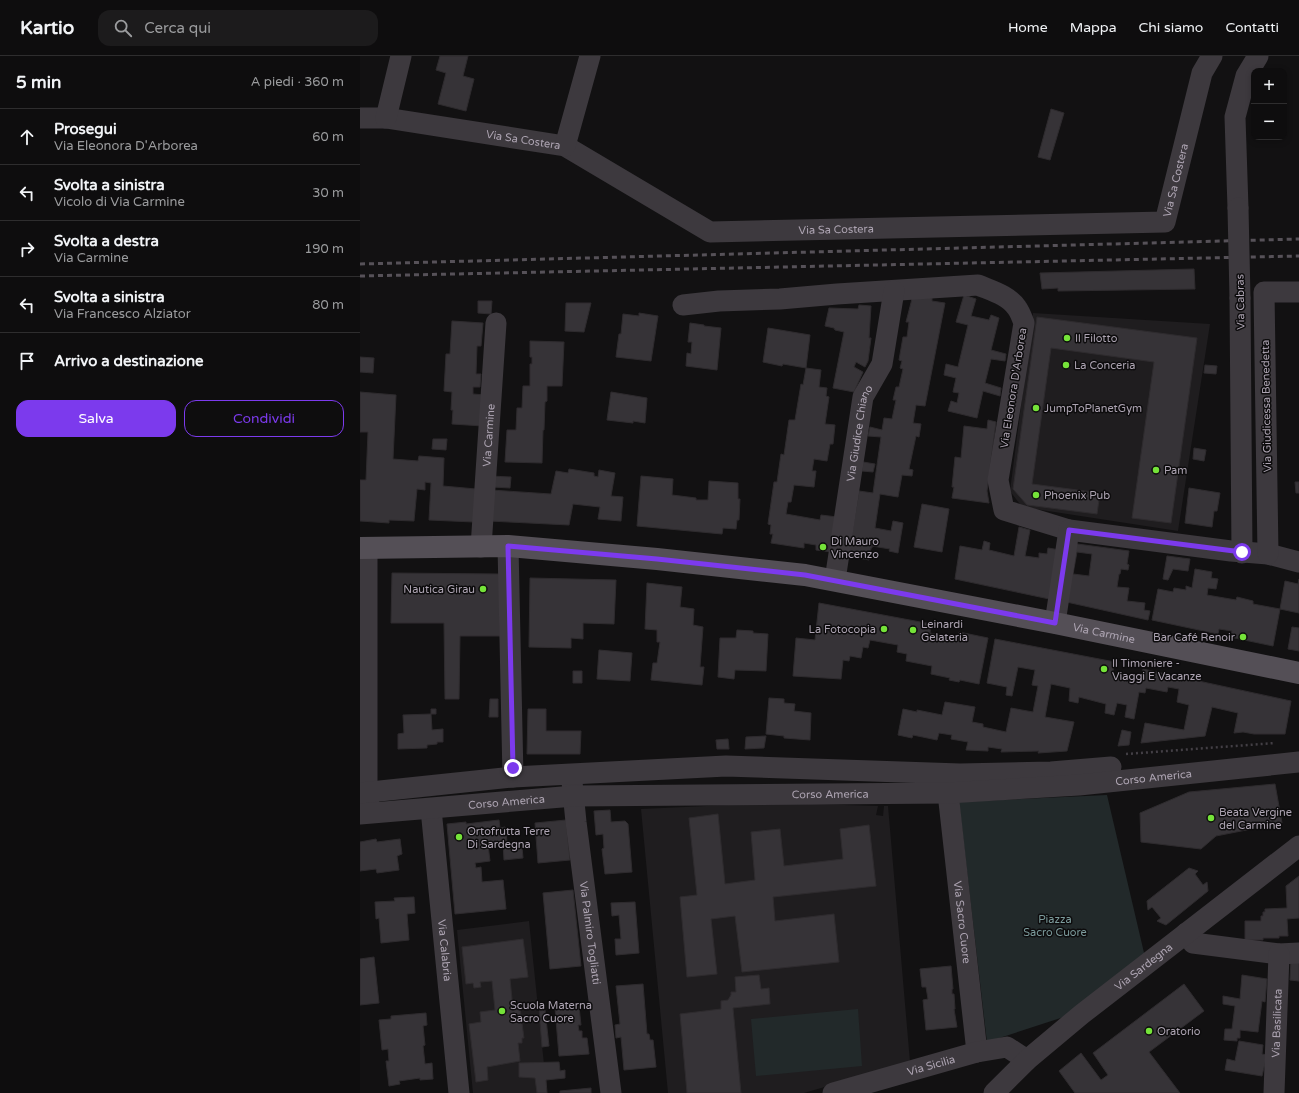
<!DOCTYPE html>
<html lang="it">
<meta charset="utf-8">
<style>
body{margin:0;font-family:"Varela Round",sans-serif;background:#1c1b1c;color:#f1f3f6}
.controls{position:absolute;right:12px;top:12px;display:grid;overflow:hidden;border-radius:8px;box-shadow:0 2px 6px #0003}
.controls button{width:36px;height:36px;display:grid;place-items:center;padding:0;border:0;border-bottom:1px solid #2e2d2e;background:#0e0d0e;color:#f1f3f6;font:20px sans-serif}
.stop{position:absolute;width:12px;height:12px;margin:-9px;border:3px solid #7c3aed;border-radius:50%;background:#fff}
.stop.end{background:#7c3aed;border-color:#fff;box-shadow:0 1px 4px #0008}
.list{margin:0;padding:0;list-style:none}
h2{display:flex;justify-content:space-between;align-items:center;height:52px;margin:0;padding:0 16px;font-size:17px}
h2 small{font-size:13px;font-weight:400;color:#9b9c9e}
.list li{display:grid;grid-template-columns:26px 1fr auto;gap:12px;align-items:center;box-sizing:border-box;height:56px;padding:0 16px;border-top:1px solid #2e2d2e}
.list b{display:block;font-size:15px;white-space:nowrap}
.list p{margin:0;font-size:13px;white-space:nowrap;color:#9b9c9e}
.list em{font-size:13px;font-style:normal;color:#9b9c9e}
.actions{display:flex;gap:8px;padding:12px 16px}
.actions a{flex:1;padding:9px 0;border:1px solid #7c3aed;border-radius:12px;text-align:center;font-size:14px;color:#7c3aed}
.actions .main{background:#7c3aed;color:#fff}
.icon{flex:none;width:22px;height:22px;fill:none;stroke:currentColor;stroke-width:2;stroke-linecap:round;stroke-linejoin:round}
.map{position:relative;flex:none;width:939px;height:1037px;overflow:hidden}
header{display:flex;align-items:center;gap:24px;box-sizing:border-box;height:56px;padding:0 20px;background:#0e0d0e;border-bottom:1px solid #2e2d2e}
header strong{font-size:19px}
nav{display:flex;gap:22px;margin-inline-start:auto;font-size:14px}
.search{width:280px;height:36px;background:#1c1b1c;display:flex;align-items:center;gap:10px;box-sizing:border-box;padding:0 14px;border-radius:12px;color:#9b9c9e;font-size:15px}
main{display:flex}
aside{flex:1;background:#0e0d0e}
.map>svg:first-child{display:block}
</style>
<header>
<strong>Kartio</strong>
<div class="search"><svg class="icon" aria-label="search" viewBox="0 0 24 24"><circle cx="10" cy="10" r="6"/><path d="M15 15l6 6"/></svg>Cerca qui</div>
<nav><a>Home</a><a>Mappa</a><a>Chi siamo</a><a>Contatti</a></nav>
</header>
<main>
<aside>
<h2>5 min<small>A piedi · 360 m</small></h2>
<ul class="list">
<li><svg class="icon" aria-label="ahead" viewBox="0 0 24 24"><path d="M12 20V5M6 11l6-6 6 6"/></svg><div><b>Prosegui</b><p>Via Eleonora D'Arborea</p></div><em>60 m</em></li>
<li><svg class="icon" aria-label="left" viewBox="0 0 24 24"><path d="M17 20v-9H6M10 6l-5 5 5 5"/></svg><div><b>Svolta a sinistra</b><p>Vicolo di Via Carmine</p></div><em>30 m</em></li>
<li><svg class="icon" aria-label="right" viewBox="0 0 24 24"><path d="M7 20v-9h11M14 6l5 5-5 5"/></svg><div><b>Svolta a destra</b><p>Via Carmine</p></div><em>190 m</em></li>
<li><svg class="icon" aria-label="left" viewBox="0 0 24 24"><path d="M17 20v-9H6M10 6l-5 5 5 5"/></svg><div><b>Svolta a sinistra</b><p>Via Francesco Alziator</p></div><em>80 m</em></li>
<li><svg class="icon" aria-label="arrive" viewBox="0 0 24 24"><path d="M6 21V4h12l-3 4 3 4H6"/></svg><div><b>Arrivo a destinazione</b></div></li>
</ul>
<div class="actions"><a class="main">Salva</a><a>Condividi</a></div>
</aside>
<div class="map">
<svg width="939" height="1037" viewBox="0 0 939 1037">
<rect width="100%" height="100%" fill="#121112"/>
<!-- built -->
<path fill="#1f1d1f" d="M673,257L850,268L818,475L662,451L650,435Z
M452,748L518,750L516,759L523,760L524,750H528L550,1006L444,1037H308L281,753L368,749Z
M169,865L187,1037H113L97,874Z"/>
<!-- green -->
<path fill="#22292a" d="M747,739L785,901L716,957L627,986L599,746Z
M498,953L502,1010L396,1020L391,963Z"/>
<!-- building -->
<path fill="#363337" stroke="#2e2b2e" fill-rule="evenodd" d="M80,0H108L103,20L114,23L106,55L78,48L86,17L76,14Z
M691,53L704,57L690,104L678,101Z
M834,213L835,233L698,235V232L682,233L680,217Z
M553,239L572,242V245L585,247L565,350L556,349L553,367L561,368L559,381L556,380L549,413L553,414L552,420L542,419L538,441L520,438L515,472L531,475L533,465L543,467L538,497L529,495L530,493L512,490V492H511L509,504L488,500L499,435L513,437L521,381L508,380L510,371L522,374L524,362L532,363L536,344H533L536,331H539L543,313L540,312L542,305L539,304L543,281H547L549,266H546Z
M604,239L616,243L611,260L629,264L631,259L639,262L631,294L646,298L645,305L631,303L625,327L641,332L640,340L623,335L617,362L588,355L591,345L597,347L599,337L593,336L596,322L584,319L586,308L598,311L608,269L596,266Z
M118,245H132L131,258L118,257Z
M206,247H231L224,276L205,275Z
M499,249L511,250L509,282H511L508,305L505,311L496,306L494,311L503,316L494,336L473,332L484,276L475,274L474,272L465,270L469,252L498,253Z
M279,257L298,260L291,305L256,301L259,278H261L263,258L279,260Z
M677,261L837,282L811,467L772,462L794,306L691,292L672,428L740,437L737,458L667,449L653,433Z
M92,265L123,267L121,290H117L116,318H121L120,331H113V338L125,339L123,370L92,368L93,354H91L92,336L84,335L86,298H90Z
M330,267L344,269V270L361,272L357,314L326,310L327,297L331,298L332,286H328Z
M408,272L450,279L446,312L423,308L422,310L403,306Z
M170,285L204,286L202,330H187V345L185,346L184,374H183L182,407L145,406L147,374H156L157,352H162L163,330H170V308H172V301H170Z
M0,301L14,302L13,317L0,316Z
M845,309L857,310L856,318L844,317Z
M446,312L461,314L459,331L467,332L466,340L469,341L465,368L475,369L473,388H470L467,405L454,403L452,415H456L454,431L434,429L431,446H428L426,458L460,464L461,459L477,461L472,496L456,494V489L444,487V492L411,487L413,478H410L411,469L408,468L414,426H417L421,398L424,399L429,364H435L441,328L443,329Z
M0,336L36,339L33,403L58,405L59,400L84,402L83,430L116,433L114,466L69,464L71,427L65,426V434L57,433L54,465L29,464V467L0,465V424H6L8,376H0Z
M251,336L287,342L285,367L273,365V367L247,364Z
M628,364L636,366L627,435L629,447L592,442L594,431H592L595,401L601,402L604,370L627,373Z
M73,383H87L86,394L72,393Z
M834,392L846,394L844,405L833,403Z
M503,406L515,408L513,416L502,415Z
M209,413L234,417V420L238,421L239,414L255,417L251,440L263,441L261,465L238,463L240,451L213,448L209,469L129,465L131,434L191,438L196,415L208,417Z
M130,420L151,421L150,432L132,431Z
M281,420L313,423L312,439L336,442V444H348L349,425L378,427V443H380L379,464H377L376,473L363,472L362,478L277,470Z
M935,426H939V437H936Z
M829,432L860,437L857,455H854L852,471L825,467Z
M562,448L589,453L582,496L554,491Z
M659,471L670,474L665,500L679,502V497L687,498L688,492L700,494L694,544L595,523L600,490L622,494L624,485L630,487L629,494L654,500Z
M710,487L769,495L767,508L769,509L768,514L761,513L760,518H759L757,531L769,532L767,545L785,547L784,554L790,555L788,564L702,545ZM717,496L732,498L729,520L713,518Z
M807,500L830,503L828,515L813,513L808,524L803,523Z
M835,513L852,516L851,522L858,523L856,533L848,532L847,539L876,544L877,541L893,545V548L920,553L913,590L870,581L872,575L859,573L858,578L792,564L798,533L813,536L814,532L826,534V530L832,532Z
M32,517L140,518V580H100L99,643H85L84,567H31Z
M170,522L256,524L254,568L223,567V583L211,582V592L169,591Z
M939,523V557L920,553L925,525L938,528Z
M287,527L322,531L320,551L334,553L333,569L343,571L340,611H344L342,629L291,624L293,607H297L300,586H297V574L285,573Z
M459,547L571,568L570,577L597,583L599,576L628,582L619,628L600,624L599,626L589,624L590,622L571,618L572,610L546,605L547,598L537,596L538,589L510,584L508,592L503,591L501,602L490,600L489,605L483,604L481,623L433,620L436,582L455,584Z
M932,571L939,572V595L928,593Z
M377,574L393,575V577L408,578L406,615L375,614L374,623L358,621L360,582H376Z
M635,583L755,606L752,619L781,626L783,613L931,645L925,678H894L883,676L874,677L878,657L852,651L845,680L781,687L785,667L824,674L829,649L817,646L819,633L808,631L807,636L786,632L785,637L779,636L774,663L765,661L767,649L757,647L754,659L745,657L746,648L719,641L718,647L709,645L710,632L691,628L685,661L714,666L707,695L678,697L679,695L641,696L642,693L628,691V695L606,694L608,686L591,683L592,679L579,677L577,684L553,679L552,682L538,679L543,653L557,656V654L582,659L585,646L615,651L612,666L623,668V671L646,676L651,652L673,656L678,630L672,629L675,614L658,611L652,640L646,639L647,631L627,627Z
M239,594L272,597L270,625L237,623Z
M213,615H222V627H213Z
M409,642L424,643V647L435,648L434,655L451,657L450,684L424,682V680L406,678Z
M130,643H138V661H129Z
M71,653H76V658H71Z
M168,653H186V675H221L220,698H167Z
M71,658L72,674L83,673V686H77V688L67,689V692L38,693V678L44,677L43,659Z
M762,674L771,676L769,689L758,690Z
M406,680L404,692L385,693L386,681Z
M368,683L369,693H357L356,684Z
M915,728L922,767L856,780L841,793L781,786L780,757L829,736Z
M250,754L251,766L265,765L268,768L272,816L245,818L242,793L244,792L243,778L236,779L234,755Z
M358,758L365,828L395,824L391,776L420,773L424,810L483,803L480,773L509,769L516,830L413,841L415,865L474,858L479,906L382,916L375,860L351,863L357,918L327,921L320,841L337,839L329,762Z
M139,764L140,772L145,771L148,792L162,791L163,802L144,804L143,787L128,789L130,805L115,807L116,812L121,811L122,826L143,824L146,853L95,858L87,768L106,766V768Z
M206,764L210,804L178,807L175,767Z
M16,783L17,786L40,783L42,798L37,800L39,814L17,817L16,813L0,815V786Z
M829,812L838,815L835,818L843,829L847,826L848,835L806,869L797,865L801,862L792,851L788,854L787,845Z
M939,820V862L927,863L928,880H919V882H903V884H885V865H901V860H903V856H905V853L927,852L926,830Z
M213,834L221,910L190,913L183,837Z
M54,841L55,857L47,858L49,884L21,887L19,862L16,863L15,846L35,845L34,842Z
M275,846L279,897L256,899L255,883H261L259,859L252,860L251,847Z
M163,883L168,921L150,923L153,953L160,952L164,982H162V987H158L160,1005L127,1011L128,1024L116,1026L109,968L121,966L120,956L135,954L132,925L120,926L121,931L114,932L113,927L106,928L102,891Z
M14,901L19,947L0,949V903Z
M931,903H939V925L930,924Z
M591,910L593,933H592V938H594L595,953H594L597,971L566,974L563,944L568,943L566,931H562L560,913Z
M399,919L401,933L409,932L410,948L373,952L381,1037H327L320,958L361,953V945L368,944L371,939V936H376L375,921Z
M882,919L907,923L905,946L902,945L898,976L880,974V982H877V985L864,984L865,973H872L875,950L863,948V940L880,943Z
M283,928L287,978H289L290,984H293L296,1011L264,1014L261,981L256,982L255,969L260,968L256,930Z
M824,928L844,955L789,996L820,1037H715L699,1015L721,997L741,1024L748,1019L733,997Z
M219,950L221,969H218L219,975H222V982H227L229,998L199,1000L195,952Z
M185,954L189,990L182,991L179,955Z
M66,957L67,969L63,970L65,989L63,990L65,1008L72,1007L73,1023L60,1024V1022L39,1025L40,1028L29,1030L26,1005H29L28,993L22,994L19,964L31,963V960Z
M879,985L903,989L902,998L907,999L902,1020L865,1014L867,1003L875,1005Z
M199,1006L200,1015L205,1014V1022L186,1024L187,1037H177L175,1022L159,1021V1007Z
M231,1032V1037H200V1035Z"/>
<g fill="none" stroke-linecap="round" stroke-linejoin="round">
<!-- path -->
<path stroke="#433f45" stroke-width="2.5" stroke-dasharray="2 3" stroke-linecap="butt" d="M766,698L915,687"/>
<!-- minor -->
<g stroke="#3d393e" stroke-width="21">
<path id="s1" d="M0,62H26L205,90L350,176L805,166L842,17L852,0"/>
<path d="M26,62L41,0"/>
<path d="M205,90L230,0"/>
<path d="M878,152L875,61L886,20L898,0"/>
<path d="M880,242L882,497"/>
<path d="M323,249L359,245L420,243L477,238L618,229C632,235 648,239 657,252C660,256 662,262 664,267L638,424L644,454L709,474L871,495L908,498L939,506"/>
<path d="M148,490L153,721"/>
<path id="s2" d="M121,491L136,267"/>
<path d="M7,492V733L9,749"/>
<path d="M908,498L904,236H939"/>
<path id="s3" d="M475,524L503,341L522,308L534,235"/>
<path d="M695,567L709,474"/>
<path id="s4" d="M212,726L216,766L251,1037"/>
<path d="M0,737L153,721L366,710L600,718L691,716L751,711"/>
<path id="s5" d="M588,737L617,996"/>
<path id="s6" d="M71,753L99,1037"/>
<path id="s7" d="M0,758L214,740L588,737L719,729L939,706"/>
<path d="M826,877L833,887L919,898L939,897"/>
<path id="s8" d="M473,1037L617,996L647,991L667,1004"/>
<path id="s9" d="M634,1037L667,1004L722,958L939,790"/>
<path id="s10" d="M914,1037L919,898"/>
</g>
<!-- major -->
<path stroke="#544f56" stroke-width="22" id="s11" d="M0,492L148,490L297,503L445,519L695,567L939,617"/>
<!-- rail -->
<path stroke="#565158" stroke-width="3" stroke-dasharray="5 4" stroke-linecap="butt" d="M0,208L939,183
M0,220L939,200"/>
<!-- minor-bridge -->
<path stroke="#3d393e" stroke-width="21" d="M878,152L880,242"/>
</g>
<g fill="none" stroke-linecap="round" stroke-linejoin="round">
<!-- route -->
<path stroke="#7c3aed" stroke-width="5" d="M153,712L148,490L297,503L445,519L695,567L709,474L882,496"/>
</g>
<!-- markers -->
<g fill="#75e339" stroke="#0d0c0d" stroke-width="1.5">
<circle cx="707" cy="282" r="4"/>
<circle cx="706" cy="309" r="4"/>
<circle cx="676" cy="352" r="4"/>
<circle cx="796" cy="414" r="4"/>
<circle cx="676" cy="439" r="4"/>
<circle cx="463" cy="491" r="4"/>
<circle cx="123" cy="533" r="4"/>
<circle cx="524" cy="573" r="4"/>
<circle cx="553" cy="574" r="4"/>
<circle cx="883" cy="581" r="4"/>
<circle cx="744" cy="613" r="4"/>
<circle cx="851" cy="762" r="4"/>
<circle cx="99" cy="781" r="4"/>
<circle cx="142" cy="955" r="4"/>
<circle cx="789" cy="975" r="4"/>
</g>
<g text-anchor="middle" stroke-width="3" stroke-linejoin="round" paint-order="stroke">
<!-- street labels -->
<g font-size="11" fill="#ada4b2" stroke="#0d0c0d">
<text dy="4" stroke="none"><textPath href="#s1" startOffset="165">Via Sa Costera</textPath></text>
<text dy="4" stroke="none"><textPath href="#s1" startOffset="874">Via Sa Costera</textPath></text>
<text dy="4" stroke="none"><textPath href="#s1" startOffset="502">Via Sa Costera</textPath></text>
<text transform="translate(880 246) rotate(-91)" y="4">Via Cabras</text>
<text transform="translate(653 332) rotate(-81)" y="4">Via Eleonora D'Arborea</text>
<text transform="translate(906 350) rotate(-91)" y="4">Via Giudicessa Benedetta</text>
<text dy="4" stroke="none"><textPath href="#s3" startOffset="149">Via Giudice Chiano</textPath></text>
<text dy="4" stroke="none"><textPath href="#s2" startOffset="112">Via Carmine</textPath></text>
<text dy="4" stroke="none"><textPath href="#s11" startOffset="751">Via Carmine</textPath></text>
<text dy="4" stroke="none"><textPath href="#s7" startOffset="795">Corso America</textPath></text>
<text dy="4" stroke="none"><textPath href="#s7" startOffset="471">Corso America</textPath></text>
<text dy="4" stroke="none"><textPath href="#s7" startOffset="147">Corso America</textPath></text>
<text dy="4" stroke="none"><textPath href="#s5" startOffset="130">Via Sacro Cuore</textPath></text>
<text dy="4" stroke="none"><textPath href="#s4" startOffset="152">Via Palmiro Togliatti</textPath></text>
<text dy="4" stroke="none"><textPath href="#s6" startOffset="142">Via Calabria</textPath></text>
<text dy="4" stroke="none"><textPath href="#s9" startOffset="196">Via Sardegna</textPath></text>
<text dy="4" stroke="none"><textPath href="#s10" startOffset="70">Via Basilicata</textPath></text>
<text dy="4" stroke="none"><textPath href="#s8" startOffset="102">Via Sicilia</textPath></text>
</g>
<!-- poi labels -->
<g font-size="11" fill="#ada4b2" stroke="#0d0c0d" text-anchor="start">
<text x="715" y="286">Il Filotto</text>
<text x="714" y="313">La Conceria</text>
<text x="684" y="356">JumpToPlanetGym</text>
<text x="804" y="418">Pam</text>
<text x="684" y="443">Phoenix Pub</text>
<text x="471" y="489">Di Mauro<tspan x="471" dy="13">Vincenzo</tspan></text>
<text x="115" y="537" text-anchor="end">Nautica Girau</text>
<text x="561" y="572">Leinardi<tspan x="561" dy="13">Gelateria</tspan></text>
<text x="516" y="577" text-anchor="end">La Fotocopia</text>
<text x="875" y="585" text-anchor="end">Bar Café Renoir</text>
<text x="752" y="611">Il Timoniere -<tspan x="752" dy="13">Viaggi E Vacanze</tspan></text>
<text x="859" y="760">Beata Vergine<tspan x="859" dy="13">del Carmine</tspan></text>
<text x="107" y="779">Ortofrutta Terre<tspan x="107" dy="13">Di Sardegna</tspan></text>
<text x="150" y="953">Scuola Materna<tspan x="150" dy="13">Sacro Cuore</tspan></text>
<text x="797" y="979">Oratorio</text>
</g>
<!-- park labels -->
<g font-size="11" fill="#7c9b9c" stroke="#0d0c0d">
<text x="695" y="867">Piazza<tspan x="695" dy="13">Sacro Cuore</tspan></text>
</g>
</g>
</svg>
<div class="controls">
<button>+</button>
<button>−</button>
</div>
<div class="stop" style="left:882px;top:496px"></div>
<div class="stop end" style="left:153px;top:712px"></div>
</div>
</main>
